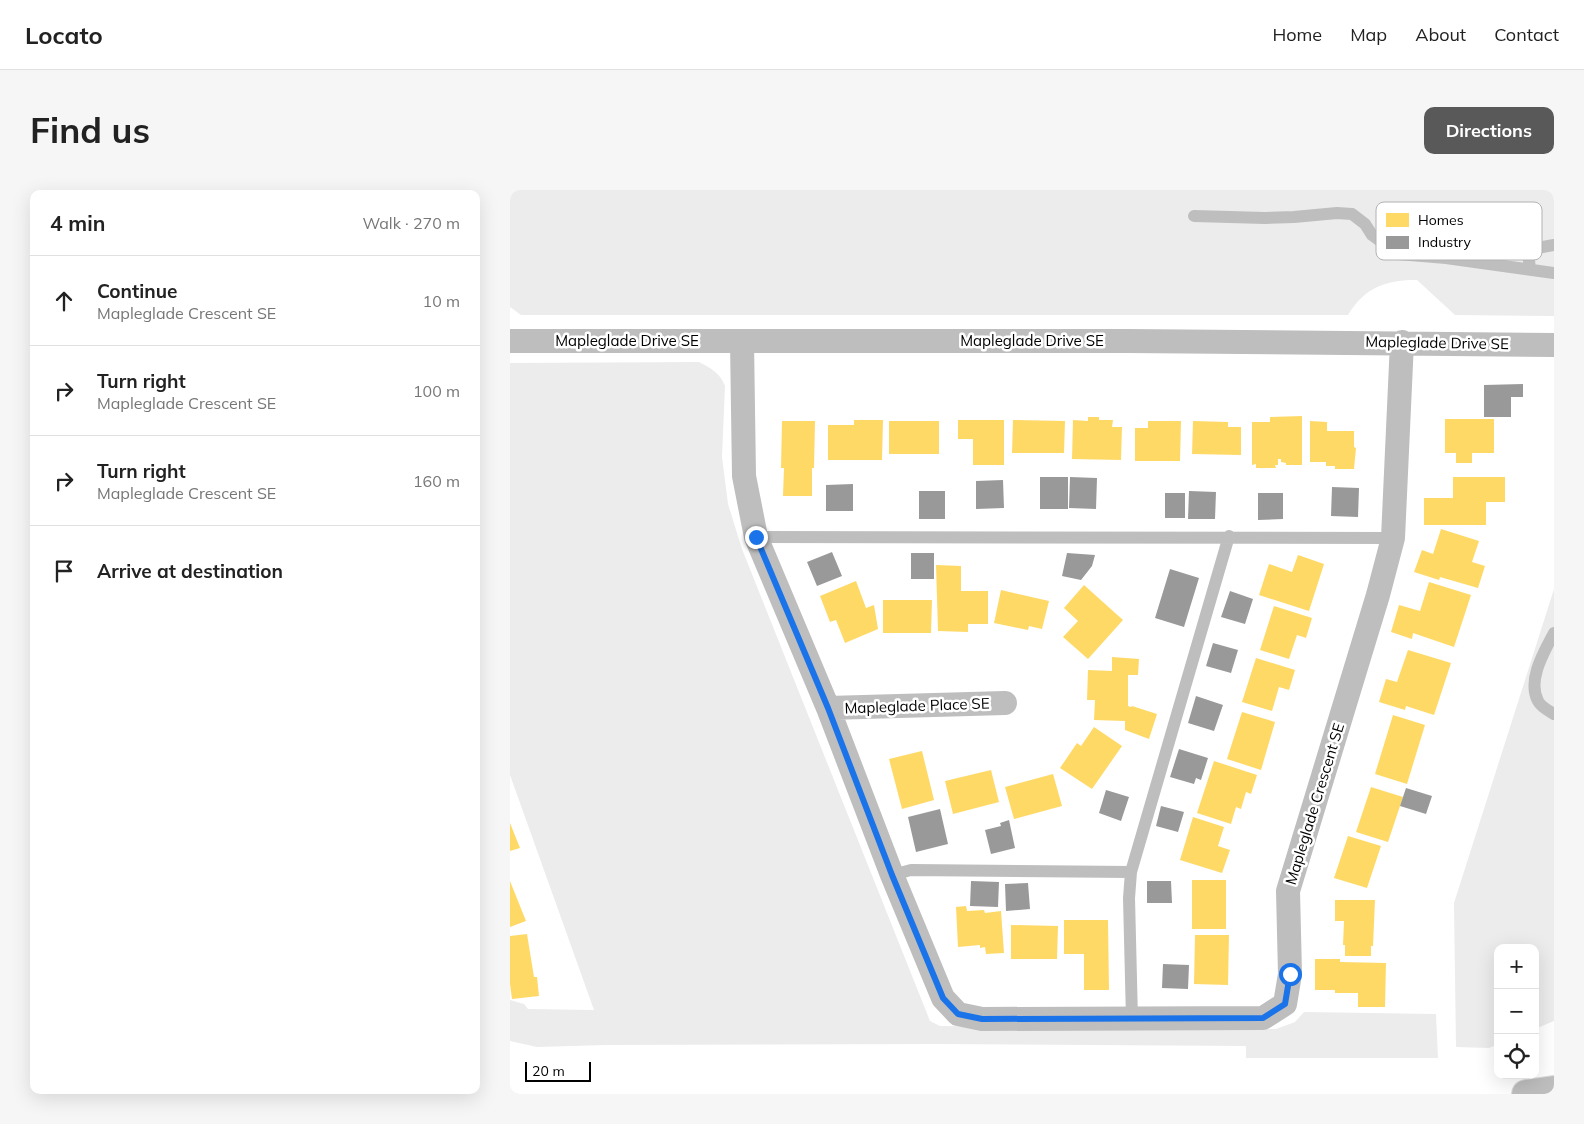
<!DOCTYPE html>
<meta charset="utf-8">
<style>
body{margin:0;font-family:Mulish,sans-serif;background:#f6f6f6;color:#222}
.controls{position:absolute;right:15px;bottom:15px;display:grid;overflow:hidden;border-radius:10px;box-shadow:0 5px 20px #0002}
.controls button{width:45px;height:45px;display:grid;place-items:center;padding:0;border:0;border-bottom:1px solid #e0e0e0;background:#fff;color:#222;font:25px sans-serif}
.scale{position:absolute;left:15px;bottom:12px;width:66px;box-sizing:border-box;padding-left:5px;border:2px solid #000;border-top:0;font-size:14px;line-height:18px;white-space:nowrap;color:#000;-webkit-text-stroke:4px #fff;paint-order:stroke}
.stop{position:absolute;width:15px;height:15px;margin:-11px;border:4px solid #1a73e8;border-radius:50%;background:#fff}
.stop.end{background:#1a73e8;border-color:#fff;box-shadow:0 1px 5px #0008}
.list{margin:0;padding:0;list-style:none}
h2{display:flex;justify-content:space-between;align-items:center;height:65px;margin:0;padding:0 20px;font-size:21px}
h2 small{font-size:16px;font-weight:400;color:#767676}
.list li{display:grid;grid-template-columns:32px 1fr auto;gap:15px;align-items:center;box-sizing:border-box;height:90px;padding:0 20px;border-top:1px solid #e0e0e0}
.list b{display:block;font-size:19px;white-space:nowrap}
.list p{margin:0;font-size:16px;white-space:nowrap;color:#767676}
.list em{font-size:16px;font-style:normal;color:#767676}
.icon{flex:none;width:28px;height:28px;fill:none;stroke:currentColor;stroke-width:2;stroke-linecap:round;stroke-linejoin:round}
.map{position:relative;flex:none;width:1044px;height:904px;overflow:hidden;border-radius:10px}
header{display:flex;align-items:center;gap:30px;box-sizing:border-box;height:70px;padding:0 25px;background:#fff;border-bottom:1px solid #e0e0e0}
header strong{font-size:24px}
nav{display:flex;gap:28px;margin-inline-start:auto;font-size:18px}
.intro{display:flex;align-items:center;justify-content:space-between;box-sizing:border-box;height:120px;padding:0 30px}
h1{margin:0;font-size:35px}
.button{padding:12px 22px;border-radius:10px;background:#595959;color:#fff;font-size:18px;font-weight:700}
main{display:flex;gap:30px;padding:0 30px}
aside{flex:1;background:#fff;border-radius:10px;box-shadow:0 5px 20px #0002}
.map>svg:first-child{display:block}
</style>
<header>
<strong>Locato</strong>
<nav><a>Home</a><a>Map</a><a>About</a><a>Contact</a></nav>
</header>
<div class="intro"><h1>Find us</h1><a class="button">Directions</a></div>
<main>
<aside>
<h2>4 min<small>Walk · 270 m</small></h2>
<ul class="list">
<li><svg class="icon" aria-label="ahead" viewBox="0 0 24 24"><path d="M12 20V5M6 11l6-6 6 6"/></svg><div><b>Continue</b><p>Mapleglade Crescent SE</p></div><em>10 m</em></li>
<li><svg class="icon" aria-label="right" viewBox="0 0 24 24"><path d="M7 20v-9h11M14 6l5 5-5 5"/></svg><div><b>Turn right</b><p>Mapleglade Crescent SE</p></div><em>100 m</em></li>
<li><svg class="icon" aria-label="right" viewBox="0 0 24 24"><path d="M7 20v-9h11M14 6l5 5-5 5"/></svg><div><b>Turn right</b><p>Mapleglade Crescent SE</p></div><em>160 m</em></li>
<li><svg class="icon" aria-label="arrive" viewBox="0 0 24 24"><path d="M6 21V4h12l-3 4 3 4H6"/></svg><div><b>Arrive at destination</b></div></li>
</ul>
</aside>
<div class="map">
<svg width="1044" height="904" viewBox="0 0 1044 904">
<rect width="100%" height="100%" fill="#fff"/>
<!-- green -->
<path fill="#ececec" d="M0,0H1044V126L945,125L907,90C876,90 855,97 838,125H11L0,117Z
M189,172C201,178 210,183 215,196L212,267L218,314L232,359L420,831L430,836L766,839L785,832L794,822L926,824L928,868H736V856L428,854L96,855L27,857L0,851V810L14,814L18,819L84,820L0,585V173Z
M1044,399V831L1025,839V758H988V854L979,858L946,857L944,713Z"/>
<!-- homes -->
<path fill="#ffd966" d="M792,226V275H776V273L771,272V269H768V275H765L766,278H746V274L742,275V232H760V227Z
M578,227H589V230H603L602,237H612L611,270L562,269L563,230L578,231Z
M935,229H984V263H962V273H946V263H935Z
M344,230H373L372,270H318V235H344Z
M448,230H494V275H463V249H448Z
M503,230L555,231L554,263H502Z
M272,231H305L304,278H302V306H273L274,278H271Z
M379,231H429V264H379Z
M638,231H671L670,271H625V238H638Z
M683,231L718,232V237H731V265L682,264Z
M800,231L817,232V241H844V257L846,258L844,279H825V276H816V272H800Z
M943,287H995V312H976V335H914V308H943Z
M931,339L969,351L962,372L975,376L968,398L930,387L929,390L904,382L912,360L923,364Z
M788,365L814,374L799,421L749,405L759,374L782,382Z
M426,375L451,376V401H478V434H458V442L428,441Z
M346,391L356,418L364,415L368,439L335,453L326,430L320,432L310,406Z
M919,392L961,405L944,457L903,443L902,449L881,442L889,415L910,421Z
M574,395L613,430L578,469L553,447L568,431L554,418Z
M491,400L539,411L532,439L519,436L518,440L484,433Z
M373,410H422L421,443H373Z
M764,416L802,428L796,448L787,445L779,469L750,460Z
M898,460L941,473L924,525L896,516L895,520L869,512L876,489L887,492Z
M602,467L629,469L628,485H618V516L621,517L622,516L647,524L639,549L615,540V531L584,530L585,510H577L578,480L602,481Z
M746,468L785,480L779,500L769,497L762,521L732,512Z
M732,522L765,532L751,580L717,569Z
M883,525L915,535L897,594L865,584Z
M584,537L612,556L582,599L550,578L567,553L571,556Z
M412,561L424,610L392,619L379,569Z
M704,571L747,585L741,604L736,602L731,619L726,617L721,634L687,623Z
M481,580L489,612L443,624L435,591Z
M543,584L552,616L504,629L495,597Z
M861,597L893,607L878,652L846,642Z
M683,627L714,637L708,656L720,660L712,683L670,670Z
M0,633L10,658L0,661Z
M838,646L871,656L857,698L824,688Z
M682,690H716V739H682Z
M0,691L16,731L0,737Z
M825,710H865L863,756H861V766H835V755H833L834,731H825Z
M456,716L457,721L474,720L475,723L491,721L494,763L476,764L475,757L470,758V755L448,757L446,717Z
M554,730H598L599,800H574V764H554Z
M501,735L548,736L547,769H501Z
M17,744L24,787H27L29,806L2,809L0,794V746Z
M685,745H719L718,795L684,794Z
M805,769H830V772L876,773L875,817H848V803H825V800H805Z"/>
<!-- industry -->
<path fill="#999" d="M1013,194V207H1001V227H974V195Z
M530,287H558V319H530Z
M560,287L587,288L586,319L559,318Z
M493,290L494,318L466,319V291Z
M343,294V321H316V295Z
M822,297L849,298L848,327L821,326Z
M409,301H435V329H409Z
M679,301L706,302L705,329H678Z
M655,303H675V328H655Z
M748,303H773V329L748,330Z
M322,362L332,386L307,396L297,372Z
M401,363H424V389H401Z
M557,363L585,365L582,376L571,390L552,386Z
M660,379L689,388L674,437L645,428Z
M720,401L743,409L735,434L711,427Z
M703,453L728,460L721,483L696,476Z
M686,506L713,515L704,541L678,533Z
M669,559L698,568L691,590L686,588L684,594L660,587Z
M896,598L922,606L916,624L890,616Z
M596,600L619,607L611,631L589,623Z
M651,616L674,622L668,642L646,636Z
M430,619L438,654L406,662L398,627Z
M499,630L505,658L481,664L475,640L491,636L490,633Z
M461,691L489,692L488,717L460,716Z
M637,691H661L662,713H637Z
M518,693L520,719L496,721L495,694Z
M653,774L679,775L678,799L652,798Z"/>
<g fill="none" stroke-linecap="round" stroke-linejoin="round">
<defs>
<path id="highway" d="M1016,904L1044,900"/>
</defs>
<!-- highway casing -->
<use href="#highway" stroke="#dbdbdb" stroke-width="30"/>
<!-- lane -->
<path stroke="#bebebe" stroke-width="12" d="M684,26L755,28L784,27L827,23L842,24L855,34L862,45L888,64L936,68L1044,83
M1020,79L1018,62L1022,59L1044,55
M246,347L883,348
M1044,443C1034,462 1017,490 1028,511C1031,517 1039,521 1044,524
M382,685L401,680L621,682
M622,829L619,708L621,682L719,346"/>
<!-- street -->
<path stroke="#bebebe" stroke-width="24" d="M0,151H618L1044,155
M232,151L234,286L246,347L318,518L382,685L433,808L448,824L472,829L753,828L775,814L780,784L778,701L868,405L883,348L892,152
M318,518L495,513"/>
<!-- highway -->
<use href="#highway" stroke="#bebebe" stroke-width="28"/>
</g>
<g fill="none" stroke-linecap="round" stroke-linejoin="round">
<!-- route -->
<path stroke="#1a73e8" stroke-width="6" d="M246,347L318,518L382,685L433,808L448,824L472,829L753,828L775,814L780,784"/>
</g>
<g text-anchor="middle" stroke-width="5" stroke-linejoin="round" paint-order="stroke">
<!-- street labels -->
<g font-size="15" fill="#000" stroke="#fff">
<text x="117" y="156">Mapleglade Drive SE</text>
<text x="522" y="156">Mapleglade Drive SE</text>
<text transform="translate(927 153) rotate(1)" y="5">Mapleglade Drive SE</text>
<text transform="translate(407 516) rotate(-2)" y="5">Mapleglade Place SE</text>
<text transform="translate(805 614) rotate(-73)" y="5">Mapleglade Crescent SE</text>
</g>
</g>
<!-- legend -->
<rect x="866" y="12" width="166" height="58" rx="8" fill="#fff" stroke="#b2b2b2" stroke-width="1"/>
<rect x="876" y="23" width="23" height="14" fill="#ffd966"/>
<rect x="876" y="46" width="23" height="13" fill="#999"/>
<g font-size="14" fill="#000">
<text x="908" y="35">Homes</text>
<text x="908" y="57">Industry</text>
</g>
</svg>
<div class="controls">
<button>+</button>
<button>−</button>
<button><svg class="icon" aria-label="locate" viewBox="0 0 24 24"><circle cx="12" cy="12" r="6"/><path d="M12 2v4M12 18v4M2 12h4M18 12h4"/></svg></button>
</div>
<div class="scale">20 m</div>
<div class="stop" style="left:780px;top:784px"></div>
<div class="stop end" style="left:246px;top:347px"></div>
</div>
</main>
